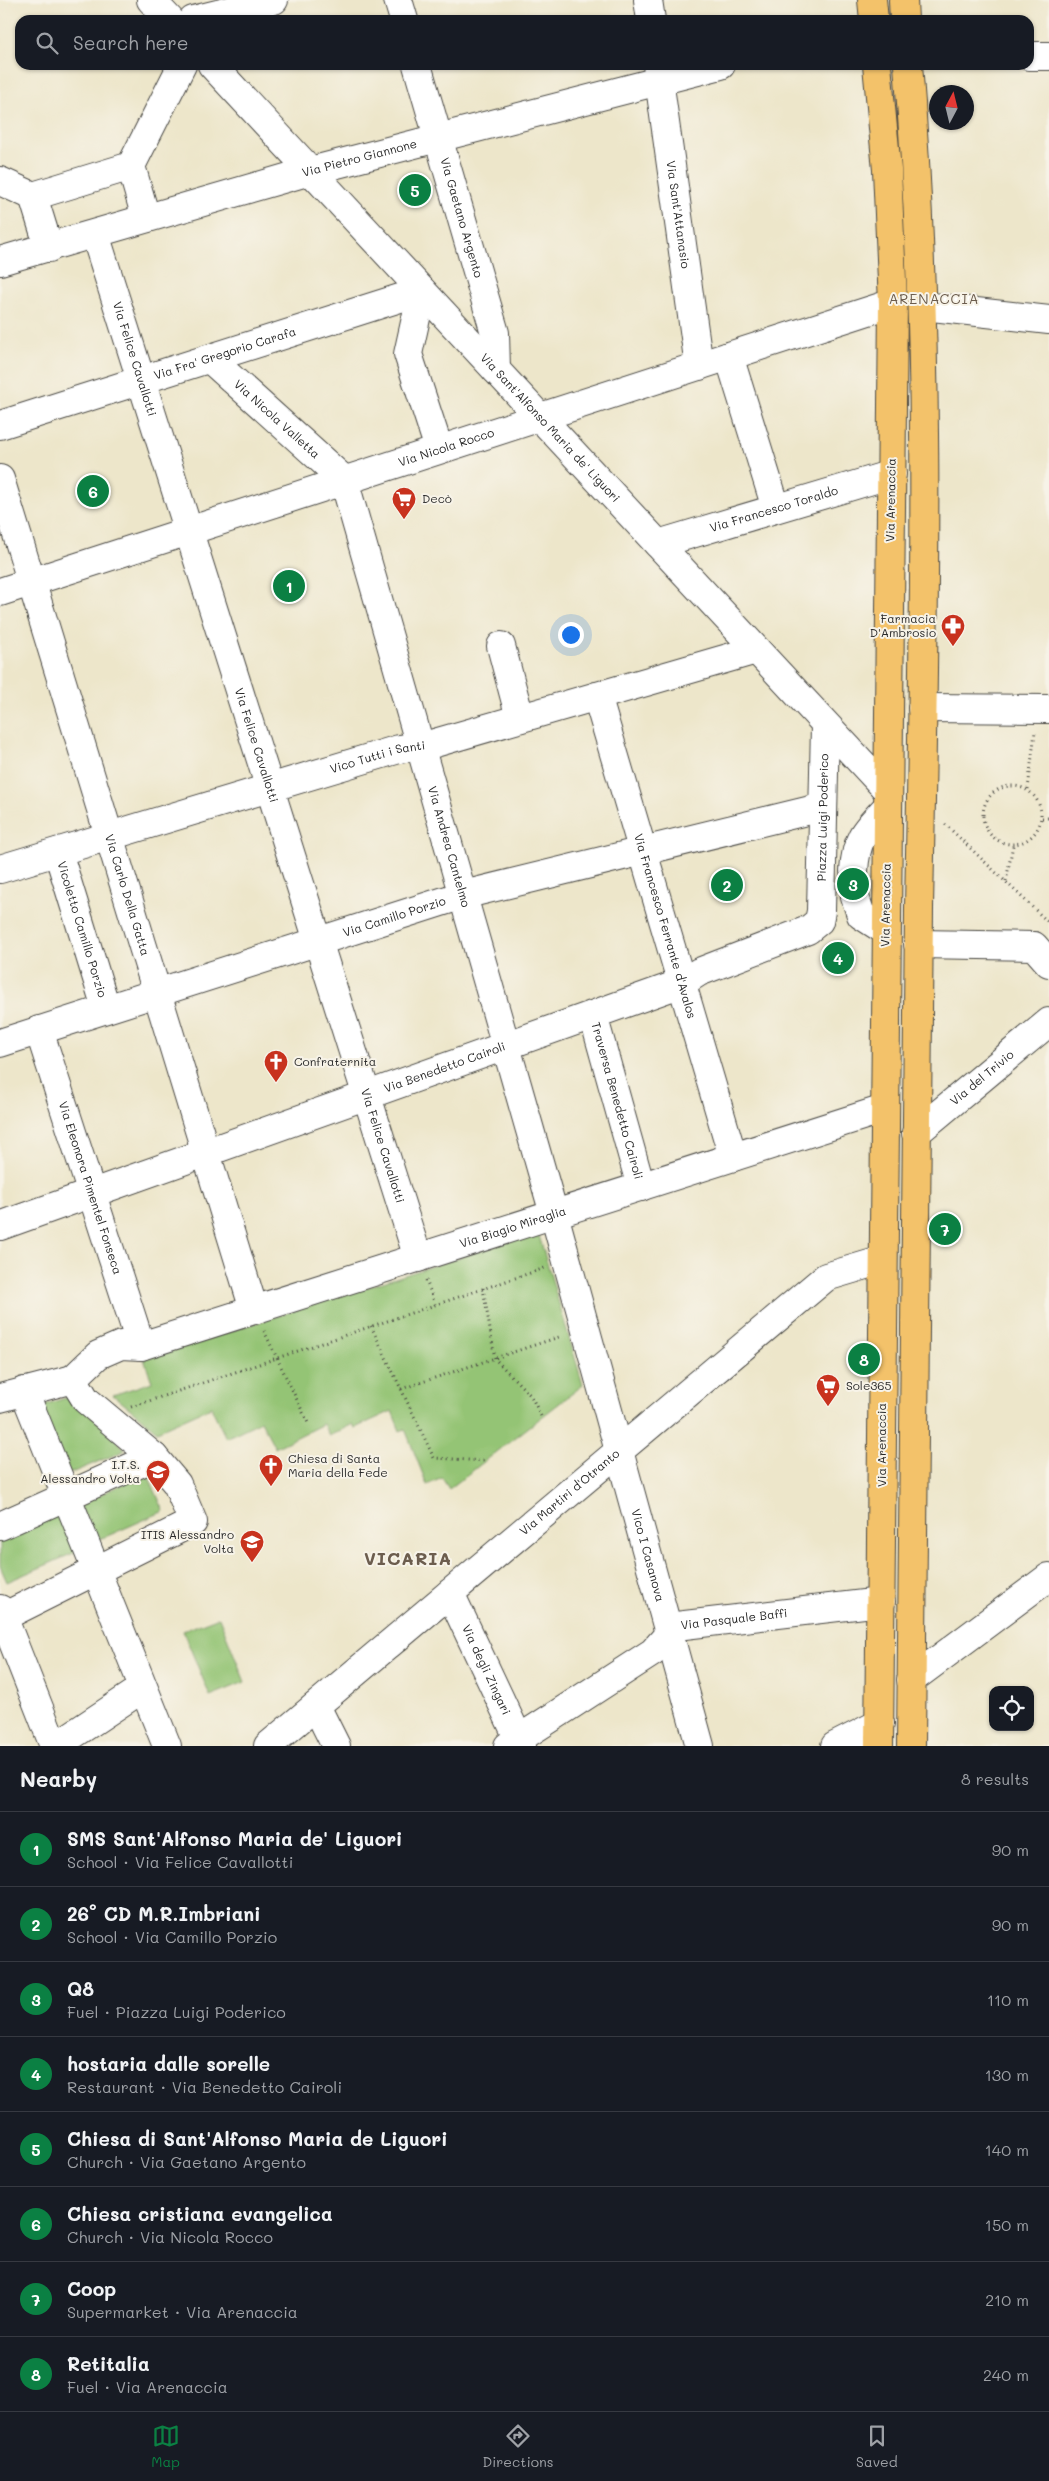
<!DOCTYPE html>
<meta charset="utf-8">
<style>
body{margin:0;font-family:Mali,sans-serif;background:#20242c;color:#f1f3f6}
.controls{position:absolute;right:15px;bottom:15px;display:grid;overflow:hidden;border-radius:10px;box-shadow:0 1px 4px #0004}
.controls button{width:45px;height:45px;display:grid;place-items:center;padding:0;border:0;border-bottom:1px solid #363941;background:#171b24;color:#f1f3f6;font:25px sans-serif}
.compass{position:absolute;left:929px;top:85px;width:45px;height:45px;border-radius:50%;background:#171b24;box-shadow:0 1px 4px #0004;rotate:7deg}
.you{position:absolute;left:570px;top:634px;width:18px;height:18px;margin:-12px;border:4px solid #fff;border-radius:50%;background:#1a73e8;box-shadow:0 0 0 8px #1a73e833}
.badge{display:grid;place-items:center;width:32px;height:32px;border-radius:50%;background:#0b8043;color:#fff;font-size:16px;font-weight:700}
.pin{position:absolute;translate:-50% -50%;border:2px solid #fff;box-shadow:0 1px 5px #0006}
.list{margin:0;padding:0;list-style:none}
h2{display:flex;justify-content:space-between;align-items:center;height:65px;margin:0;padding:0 20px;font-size:21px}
h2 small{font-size:16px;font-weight:400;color:#9ea1a6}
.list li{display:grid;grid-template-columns:32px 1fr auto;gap:15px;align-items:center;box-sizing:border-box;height:75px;padding:0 20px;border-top:1px solid #363941}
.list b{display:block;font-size:19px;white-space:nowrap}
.list p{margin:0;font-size:16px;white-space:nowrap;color:#9ea1a6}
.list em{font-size:16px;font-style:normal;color:#9ea1a6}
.icon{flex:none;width:28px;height:28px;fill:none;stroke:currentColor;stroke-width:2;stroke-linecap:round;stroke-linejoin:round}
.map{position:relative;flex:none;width:1049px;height:1746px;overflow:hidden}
.search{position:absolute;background:#171b24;box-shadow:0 1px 4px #0004;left:15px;right:15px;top:15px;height:55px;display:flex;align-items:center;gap:12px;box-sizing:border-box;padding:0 18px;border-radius:15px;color:#9ea1a6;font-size:19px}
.sheet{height:665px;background:#171b24}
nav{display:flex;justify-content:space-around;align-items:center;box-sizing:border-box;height:70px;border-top:1px solid #363941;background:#171b24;font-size:14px;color:#9ea1a6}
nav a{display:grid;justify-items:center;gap:2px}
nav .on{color:#0b8043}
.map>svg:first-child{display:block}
</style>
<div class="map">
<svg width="1049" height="1746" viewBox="0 0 1049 1746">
<rect width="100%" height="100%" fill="#f7f3e8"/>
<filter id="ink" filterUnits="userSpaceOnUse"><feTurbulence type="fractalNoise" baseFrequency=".02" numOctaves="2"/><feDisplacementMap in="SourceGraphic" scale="10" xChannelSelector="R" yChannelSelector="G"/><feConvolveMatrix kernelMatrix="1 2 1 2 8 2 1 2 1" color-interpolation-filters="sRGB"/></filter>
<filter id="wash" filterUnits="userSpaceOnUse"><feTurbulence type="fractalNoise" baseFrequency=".0096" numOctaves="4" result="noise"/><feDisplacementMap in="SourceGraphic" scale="20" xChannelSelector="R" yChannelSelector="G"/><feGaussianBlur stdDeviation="1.12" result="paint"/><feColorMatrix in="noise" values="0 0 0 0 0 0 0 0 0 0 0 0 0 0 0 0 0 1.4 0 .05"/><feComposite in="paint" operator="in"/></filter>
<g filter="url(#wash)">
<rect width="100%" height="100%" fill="#ede6ca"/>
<!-- green -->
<path fill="#94c474" stroke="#607850" d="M538,1232L583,1385L449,1489L442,1478L427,1485L405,1429L400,1431L392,1411L355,1428L353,1424L329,1436L323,1424L275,1448L261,1421L226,1438L211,1407L157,1431L113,1395L152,1382L144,1359Z
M72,1396L126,1450L69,1474L40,1406Z
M147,1473L164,1511L96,1541L79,1504Z
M61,1513L78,1551L7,1582L0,1566V1539Z
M219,1617L245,1682L210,1696L183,1631Z"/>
</g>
<g filter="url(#ink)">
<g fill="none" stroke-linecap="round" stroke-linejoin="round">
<defs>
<g id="minor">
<path d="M151,0L170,20"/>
<path d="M398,0L404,20"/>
<path d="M648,0L651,20"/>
<path d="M193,20L274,0"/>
<path d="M1029,56H1049"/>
<path id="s1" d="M212,65L888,791"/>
<path id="s2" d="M417,65L495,333L496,370"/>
<path id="s3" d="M657,65L699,366"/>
<path d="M131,166L182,65"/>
<path d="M0,181L33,196"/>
<path id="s4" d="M95,234L418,1258"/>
<path d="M49,248L33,196L131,166L146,218"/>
<path id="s5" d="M0,261L310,171L721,65"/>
<path d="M422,291L408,354L439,449"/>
<path d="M923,306L1049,320"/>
<path d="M729,356L776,508"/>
<path id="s6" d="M210,359L344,480L554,1214L700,1746"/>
<path id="s7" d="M0,425L422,291"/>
<path id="s8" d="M0,479L254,1310"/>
<path id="s9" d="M658,544L892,474"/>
<path id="s10" d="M0,592L893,303"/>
<path d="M501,646L520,718"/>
<path id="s11" d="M597,696L733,1157"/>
<path d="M922,708L1049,709"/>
<path id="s12" d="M58,852L106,1008"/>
<path id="s13" d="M0,869L399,749L428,745L756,650"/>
<path d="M854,871C856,837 865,830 888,806"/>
<path d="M855,897L861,915L886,931"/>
<path d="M918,944L1034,946L1049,963"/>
<path id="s14" d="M593,1015L641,1187"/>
<path id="s15" d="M39,1030L141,1346"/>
<path id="s16" d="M0,1043L463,895L823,807"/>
<path id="s17" d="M916,1133L1049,1022"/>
<path id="s18" d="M0,1226L682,983L699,972L808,930L819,921L821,911L825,725"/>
<path id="s19" d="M73,1379L98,1355L121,1345L141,1346L884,1109"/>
<path d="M24,1391L167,1746"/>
<path d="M0,1398L73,1379L86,1400L154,1457L177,1484L193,1522L3,1617"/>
<path d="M0,1526L154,1457"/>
<path id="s20" d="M450,1593L522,1746"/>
<path d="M0,1609L54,1746"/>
<path d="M911,1680L1049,1577"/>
<path d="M316,1706L336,1746"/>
<path d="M56,1746L143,1688"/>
<path id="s21" d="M268,1746L826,1277L883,1260"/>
<path id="s22" d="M508,1746L653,1652L676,1626L881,1602"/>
<path d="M835,1746L880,1723"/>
</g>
<path id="major" d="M872,0L874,20
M903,0L904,20
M877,65L887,170L893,303L879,1746
M908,65C932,345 924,628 919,909C914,1188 912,1467 911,1746"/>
</defs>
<!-- minor casing -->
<use href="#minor" stroke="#484743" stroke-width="30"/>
<!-- major casing -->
<use href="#major" stroke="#484743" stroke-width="30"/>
<!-- path -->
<path stroke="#484743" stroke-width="3" stroke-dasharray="1 4" stroke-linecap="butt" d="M983 815a29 29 0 1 1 58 0a29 29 0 1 1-58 0Z
M1028,789L1035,732
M1042,818H1049
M945,824L1049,923
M1006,881L1013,845
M426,1280L435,1304
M483,1288L495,1359L531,1396L542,1418
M371,1326L434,1458L487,1461
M264,1331L309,1425
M401,1389L562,1336
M131,1407L545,1268"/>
<!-- minor -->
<use href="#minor" stroke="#fff" stroke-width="28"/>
<!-- major -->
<use href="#major" stroke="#f3c26a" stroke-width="28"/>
</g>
</g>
<!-- icons -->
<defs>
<symbol id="supermarket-pin" viewBox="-11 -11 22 30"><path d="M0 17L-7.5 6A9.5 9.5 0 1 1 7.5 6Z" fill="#c8321e" stroke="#f7f3e8"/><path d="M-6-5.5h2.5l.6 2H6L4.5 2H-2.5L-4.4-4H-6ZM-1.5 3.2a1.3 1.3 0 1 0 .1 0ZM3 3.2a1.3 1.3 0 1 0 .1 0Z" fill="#fff"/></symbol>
<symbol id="pharmacy-pin" viewBox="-11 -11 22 30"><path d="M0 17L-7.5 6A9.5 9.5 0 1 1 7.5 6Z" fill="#c8321e" stroke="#f7f3e8"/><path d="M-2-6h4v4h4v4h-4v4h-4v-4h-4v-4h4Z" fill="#fff"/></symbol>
<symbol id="church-pin" viewBox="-11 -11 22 30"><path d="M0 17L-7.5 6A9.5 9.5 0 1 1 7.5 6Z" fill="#c8321e" stroke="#f7f3e8"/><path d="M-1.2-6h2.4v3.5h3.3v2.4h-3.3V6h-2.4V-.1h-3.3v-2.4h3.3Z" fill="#fff"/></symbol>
<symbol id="school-pin" viewBox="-11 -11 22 30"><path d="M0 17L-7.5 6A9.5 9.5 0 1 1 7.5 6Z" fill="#c8321e" stroke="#f7f3e8"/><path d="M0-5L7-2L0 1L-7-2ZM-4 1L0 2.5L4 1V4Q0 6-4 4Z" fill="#fff"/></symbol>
</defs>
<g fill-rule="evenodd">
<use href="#supermarket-pin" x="390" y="485" width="28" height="38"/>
<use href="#pharmacy-pin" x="939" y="612" width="28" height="38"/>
<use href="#church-pin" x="262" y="1048" width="28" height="38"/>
<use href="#supermarket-pin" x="814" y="1372" width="28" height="38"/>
<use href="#church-pin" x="257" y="1452" width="28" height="38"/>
<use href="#school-pin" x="144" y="1458" width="28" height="38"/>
<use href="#school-pin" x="238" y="1528" width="28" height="38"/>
</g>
<g text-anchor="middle" stroke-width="4" stroke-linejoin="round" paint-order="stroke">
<!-- street labels -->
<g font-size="12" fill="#2b2b2b" stroke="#f7f3e8">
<text dy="4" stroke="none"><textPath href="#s5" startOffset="374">Via Pietro Giannone</textPath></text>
<text dy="4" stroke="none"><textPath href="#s3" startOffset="151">Via Sant'Attanasio</textPath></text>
<text dy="4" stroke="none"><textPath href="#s2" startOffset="159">Via Gaetano Argento</textPath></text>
<text dy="4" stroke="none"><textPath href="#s7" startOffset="236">Via Fra' Gregorio Carafa</textPath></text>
<text dy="4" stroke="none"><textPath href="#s4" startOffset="131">Via Felice Cavallotti</textPath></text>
<text dy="4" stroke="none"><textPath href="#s6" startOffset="90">Via Nicola Valletta</textPath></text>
<text dy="4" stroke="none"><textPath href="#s1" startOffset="496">Via Sant'Alfonso Maria de' Liguori</textPath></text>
<text dy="4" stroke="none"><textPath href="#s10" startOffset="469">Via Nicola Rocco</textPath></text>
<text transform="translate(891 500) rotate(-89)" y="4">Via Arenaccia</text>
<text dy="4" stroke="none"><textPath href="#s9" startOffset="121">Via Francesco Toraldo</textPath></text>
<text dy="4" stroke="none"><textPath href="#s4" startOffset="536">Via Felice Cavallotti</textPath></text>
<text dy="4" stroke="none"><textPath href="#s13" startOffset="394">Vico Tutti i Santi</textPath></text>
<text dy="4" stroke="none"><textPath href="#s18" startOffset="979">Piazza Luigi Poderico</textPath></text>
<text dy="4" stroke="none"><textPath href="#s6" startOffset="562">Via Andrea Cantelmo</textPath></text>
<text dy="4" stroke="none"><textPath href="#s8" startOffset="435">Via Carlo Della Gatta</textPath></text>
<text transform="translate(886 905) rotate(-89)" y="4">Via Arenaccia</text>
<text dy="4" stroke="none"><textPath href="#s16" startOffset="414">Via Camillo Porzio</textPath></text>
<text dy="4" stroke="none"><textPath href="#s11" startOffset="240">Via Francesco Ferrante d'Avalos</textPath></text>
<text dy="4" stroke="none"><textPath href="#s12" startOffset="81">Vicoletto Camillo Porzio</textPath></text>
<text dy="4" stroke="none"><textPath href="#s18" startOffset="472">Via Benedetto Cairoli</textPath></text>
<text dy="4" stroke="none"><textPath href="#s17" startOffset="86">Via del Trivio</textPath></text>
<text dy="4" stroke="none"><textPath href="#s14" startOffset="89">Traversa Benedetto Cairoli</textPath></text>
<text dy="4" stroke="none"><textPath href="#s4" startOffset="956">Via Felice Cavallotti</textPath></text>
<text dy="4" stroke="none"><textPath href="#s15" startOffset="166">Via Eleonora Pimentel Fonseca</textPath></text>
<text dy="4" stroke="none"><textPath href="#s19" startOffset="470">Via Biagio Miraglia</textPath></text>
<text transform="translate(882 1445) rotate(-90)" y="4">Via Arenaccia</text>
<text dy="4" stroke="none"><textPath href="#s21" startOffset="394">Via Martiri d'Otranto</textPath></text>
<text dy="4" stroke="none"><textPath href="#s6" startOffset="1298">Vico I Casanova</textPath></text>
<text dy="4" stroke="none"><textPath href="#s22" startOffset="266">Via Pasquale Baffi</textPath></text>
<text dy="4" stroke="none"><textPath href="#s20" startOffset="85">Via degli Zingari</textPath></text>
</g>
<!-- poi labels -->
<g font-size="12" fill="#2b2b2b" stroke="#f7f3e8" text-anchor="start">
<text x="422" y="503">Decò</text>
<text x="936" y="623" text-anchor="end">Farmacia<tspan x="936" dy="14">D'Ambrosio</tspan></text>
<text x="294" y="1066">Confraternita</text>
<text x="846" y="1390">Sole365</text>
<text x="288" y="1463">Chiesa di Santa<tspan x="288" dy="14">Maria della Fede</tspan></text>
<text x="140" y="1469" text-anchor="end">I.T.S.<tspan x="140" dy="14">Alessandro Volta</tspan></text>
<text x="234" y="1539" text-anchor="end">ITIS Alessandro<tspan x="234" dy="14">Volta</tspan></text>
</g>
<!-- neighbourhood labels -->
<g font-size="14" letter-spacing="1" fill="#6c5d4e" stroke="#f7f3e8">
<text x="934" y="304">ARENACCIA</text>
</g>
<!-- district labels -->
<g font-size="18" font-weight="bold" letter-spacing="1" fill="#6c5d4e" stroke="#f7f3e8">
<text x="408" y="1565">VICARIA</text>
</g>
</g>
</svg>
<div class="controls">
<button><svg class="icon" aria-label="locate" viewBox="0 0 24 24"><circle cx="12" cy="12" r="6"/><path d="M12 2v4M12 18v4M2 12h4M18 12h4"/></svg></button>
</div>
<svg class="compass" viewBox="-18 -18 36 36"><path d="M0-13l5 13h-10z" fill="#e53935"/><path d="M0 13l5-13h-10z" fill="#9ea1a6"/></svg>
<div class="you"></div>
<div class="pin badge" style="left:289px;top:586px">1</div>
<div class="pin badge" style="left:727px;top:885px">2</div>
<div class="pin badge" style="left:853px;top:884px">3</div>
<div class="pin badge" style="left:838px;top:958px">4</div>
<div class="pin badge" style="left:415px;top:190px">5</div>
<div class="pin badge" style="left:93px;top:491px">6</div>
<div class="pin badge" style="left:945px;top:1229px">7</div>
<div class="pin badge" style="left:864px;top:1359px">8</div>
<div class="search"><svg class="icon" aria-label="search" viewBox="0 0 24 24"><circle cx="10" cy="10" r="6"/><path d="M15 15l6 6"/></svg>Search here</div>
</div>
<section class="sheet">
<h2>Nearby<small>8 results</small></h2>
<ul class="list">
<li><span class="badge">1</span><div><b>SMS Sant'Alfonso Maria de' Liguori</b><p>School · Via Felice Cavallotti</p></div><em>90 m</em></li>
<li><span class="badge">2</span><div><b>26° CD M.R.Imbriani</b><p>School · Via Camillo Porzio</p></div><em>90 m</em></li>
<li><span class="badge">3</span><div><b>Q8</b><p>Fuel · Piazza Luigi Poderico</p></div><em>110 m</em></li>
<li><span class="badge">4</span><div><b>hostaria dalle sorelle</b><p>Restaurant · Via Benedetto Cairoli</p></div><em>130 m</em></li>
<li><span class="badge">5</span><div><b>Chiesa di Sant'Alfonso Maria de Liguori</b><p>Church · Via Gaetano Argento</p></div><em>140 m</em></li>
<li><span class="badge">6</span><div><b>Chiesa cristiana evangelica</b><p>Church · Via Nicola Rocco</p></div><em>150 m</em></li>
<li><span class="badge">7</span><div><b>Coop</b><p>Supermarket · Via Arenaccia</p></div><em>210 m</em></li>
<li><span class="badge">8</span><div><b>Retitalia</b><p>Fuel · Via Arenaccia</p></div><em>240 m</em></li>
</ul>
</section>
<nav>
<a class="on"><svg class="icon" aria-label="map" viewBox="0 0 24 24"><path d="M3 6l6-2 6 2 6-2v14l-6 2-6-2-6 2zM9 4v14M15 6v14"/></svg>Map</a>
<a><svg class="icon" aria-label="directions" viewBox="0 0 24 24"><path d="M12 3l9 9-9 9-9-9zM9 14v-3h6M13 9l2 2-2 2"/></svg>Directions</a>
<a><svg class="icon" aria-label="saved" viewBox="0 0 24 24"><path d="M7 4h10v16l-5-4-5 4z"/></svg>Saved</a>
</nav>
